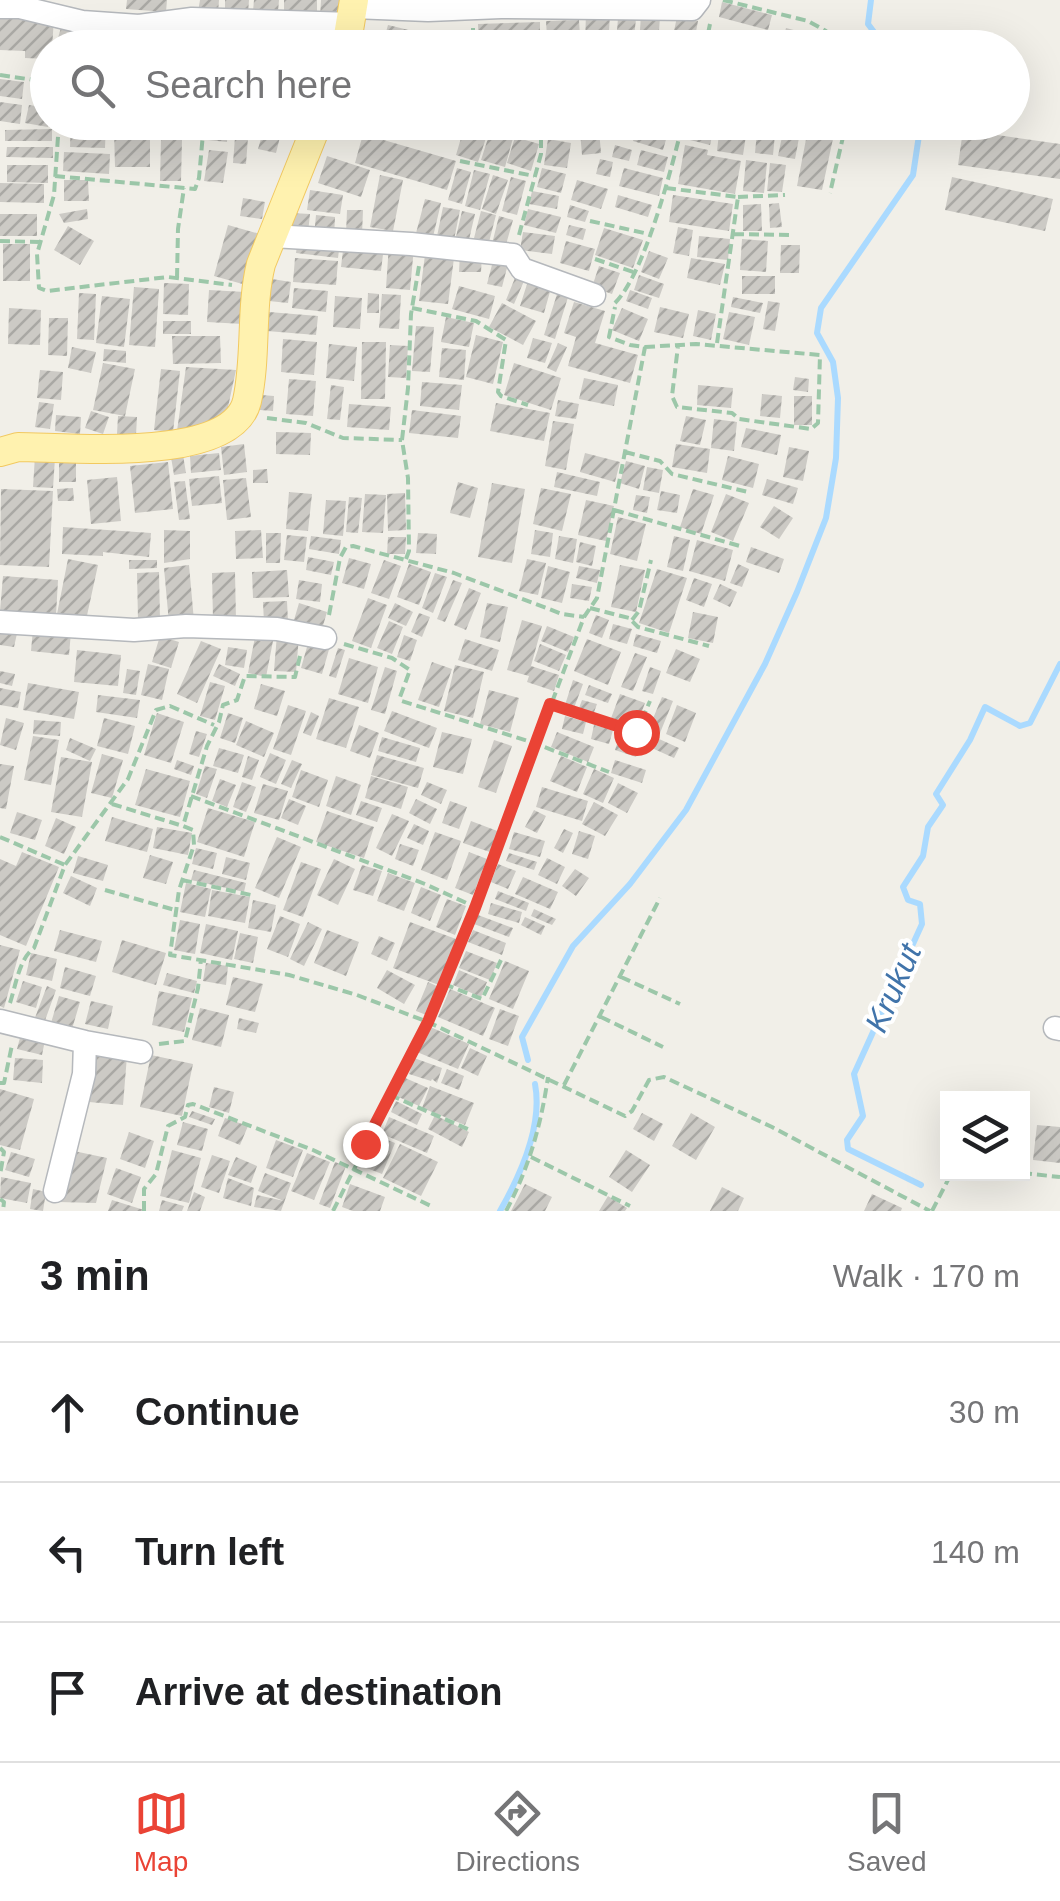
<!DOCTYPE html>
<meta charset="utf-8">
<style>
body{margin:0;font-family:Arial,sans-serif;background:#f2f2f2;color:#202124}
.controls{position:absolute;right:30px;bottom:30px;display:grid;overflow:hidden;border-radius:0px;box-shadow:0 10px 40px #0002}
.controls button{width:90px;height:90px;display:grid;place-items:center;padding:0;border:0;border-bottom:2px solid #e0e0e0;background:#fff;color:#202124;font:50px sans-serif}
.stop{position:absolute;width:30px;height:30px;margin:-22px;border:8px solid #ea4335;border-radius:50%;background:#fff}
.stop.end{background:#ea4335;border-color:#fff;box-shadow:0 2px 10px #0008}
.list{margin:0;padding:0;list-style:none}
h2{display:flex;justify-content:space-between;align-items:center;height:130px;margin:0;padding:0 40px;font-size:42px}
h2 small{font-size:32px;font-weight:400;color:#757577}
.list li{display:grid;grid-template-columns:65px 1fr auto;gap:30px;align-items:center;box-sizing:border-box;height:140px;padding:0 40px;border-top:2px solid #e0e0e0}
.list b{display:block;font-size:38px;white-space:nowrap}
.list em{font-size:32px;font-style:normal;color:#757577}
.icon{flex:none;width:55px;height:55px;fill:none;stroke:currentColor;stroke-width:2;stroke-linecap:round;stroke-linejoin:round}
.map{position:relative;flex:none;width:1060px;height:1211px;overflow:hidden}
.search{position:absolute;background:#fff;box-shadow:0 10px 40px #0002;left:30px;right:30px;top:30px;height:110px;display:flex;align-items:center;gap:25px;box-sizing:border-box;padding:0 35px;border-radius:55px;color:#757577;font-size:38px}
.sheet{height:550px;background:#fff}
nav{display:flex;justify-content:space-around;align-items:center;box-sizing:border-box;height:140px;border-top:2px solid #e0e0e0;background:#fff;font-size:28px;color:#757577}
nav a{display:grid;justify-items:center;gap:5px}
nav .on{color:#ea4335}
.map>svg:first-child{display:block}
</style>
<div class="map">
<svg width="1060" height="1211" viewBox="0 0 1060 1211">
<defs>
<pattern id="building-hatch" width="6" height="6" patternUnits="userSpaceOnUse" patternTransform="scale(2.5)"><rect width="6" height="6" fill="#cccac5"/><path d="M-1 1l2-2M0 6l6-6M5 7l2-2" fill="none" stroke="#a9a8a4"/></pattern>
</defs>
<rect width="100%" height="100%" fill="#f1efe8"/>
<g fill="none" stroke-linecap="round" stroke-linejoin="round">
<!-- stream -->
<path stroke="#aadaff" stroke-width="6" d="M871,0L868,24L886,48
M528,1060L522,1037L573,946L630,884L686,810L765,664L797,592L826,518L836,458L838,398L833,362L817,333L821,308L913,175L921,122
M921,1185L848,1149L847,1140L863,1116L854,1074L922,924L920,904L908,900L903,887L923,856L928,827L943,805L936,794L970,740L985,707L1020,726L1030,723L1060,664
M500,1211C521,1174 543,1126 535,1084"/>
</g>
<!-- building -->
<path fill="url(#building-hatch)" d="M127,0H167L166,12L126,9Z
M200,0H219L218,13L198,12Z
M225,0H249L248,13L225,12Z
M254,0H279L278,12L253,11Z
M284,0H317V18H284Z
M321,0H348L347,19L320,18Z
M722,2L772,15L768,30L719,17Z
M0,13L54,18L52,48H48V59L25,58V51L0,50Z
M586,13L610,15L608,47L585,45Z
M641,16L660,17L658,45L639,43Z
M677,17L698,21L693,48L671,45Z
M618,18L636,19L633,45L616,44Z
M579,20L580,36L547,37L546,21Z
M63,21L90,28L84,48H55Z
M540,22V48H479L478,24Z
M228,25L239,27L236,48H224Z
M388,25L475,46V48L382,46Z
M786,28L824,38L822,48H781Z
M116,29L137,31L135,48H114Z
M151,30L172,33V36L217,41V48H149Z
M718,31L744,36L742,48H715Z
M752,32L777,37L775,48H749Z
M288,37L323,46V48H285Z
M834,41L859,42V48H834Z
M0,79L24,82L22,99L0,96Z
M0,102L22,105L20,124L0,121Z
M29,105L48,108V127L25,123Z
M71,122H106L105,148L70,147Z
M176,122H198L197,132L176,130Z
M210,122H228L227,142L208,140Z
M428,122H463L460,133Z
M472,122H514V126H472Z
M639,122H671L663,150L633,141Z
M690,122L715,124L710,145L686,139Z
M758,122L776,124L773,155L755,153Z
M785,122H802L795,159L778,156Z
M816,122H852L848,134Z
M236,124H249L246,164L233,163Z
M720,125L747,129L743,155L717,151Z
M574,126V135L553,136V127Z
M264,128L281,133L276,153L258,149Z
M464,128L487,135L478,162L456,155Z
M52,129V141H5V130Z
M150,129V167H115L114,130Z
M808,129L834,134L822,190L797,186Z
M599,130L601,153L582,155L580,131Z
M963,130L1060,144V179L958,165Z
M490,132L513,138L505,167L481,160Z
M363,134L456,161L447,190L355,163Z
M515,137L539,144L531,171L507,163Z
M161,139L182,140L181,181H160Z
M548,139L571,143L567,168L544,165Z
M615,145L632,150L629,161L612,157Z
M685,145L708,150L707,155L741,161L735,194L678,184Z
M7,147H53V158L6,157Z
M209,150L228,152L223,183L204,181Z
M641,150L668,157L664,172L637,165Z
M64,152L110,154L109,174L63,171Z
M327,156L370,170L361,197L318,183Z
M600,159L613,162L610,177L596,174Z
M746,160L767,163L764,193L743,191Z
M770,163L786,165L782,192L767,191Z
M7,165H48V183L7,182Z
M457,168L471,172L462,204L448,200Z
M542,168L566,174L561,193L537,187Z
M624,168L663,178L659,196L619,186Z
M474,170L490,174L480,210L465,206Z
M380,175L403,180L393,231L370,227Z
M493,175L508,180L496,214L482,209Z
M511,177L526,181L517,215L502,211Z
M952,177L1053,199L1045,231L945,210Z
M64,180H88L89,201H64Z
M577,180L608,189L601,209L571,200Z
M0,183L44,184V203L0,202Z
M310,190L343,195L340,214L307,210Z
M532,191L559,196L557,209L529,204Z
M618,195L652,205L648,217L615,207Z
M673,195L733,204L729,231L669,222Z
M243,198L265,202L262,219L240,216Z
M425,199L441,203L432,241L415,237Z
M779,203L782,227L770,228L769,204Z
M761,204L762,231H743V205Z
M570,205L589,211L585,222L567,217Z
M443,207L460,210L453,245L436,241Z
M87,209L88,219L64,223L59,214Z
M528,209L561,217L556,233L524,225Z
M347,210H363L362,235L346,234Z
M462,211L475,214L468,244L455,241Z
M481,211L496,215L488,246L473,242Z
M292,213L310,214L308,233L290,231Z
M0,214H37V236H0Z
M316,215L335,217L334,238L314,236Z
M499,216L513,220L505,248L492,244Z
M228,225L260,234L246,285L214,276Z
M569,225L586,229L583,240L566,235Z
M68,226L94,241L80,265L54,250Z
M678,227L693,230L689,256L673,253Z
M604,228L643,240L633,268L595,255Z
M523,232L555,236L552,254L520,250Z
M699,236L730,239L728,260L697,257Z
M298,238L340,242L338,258L296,253Z
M742,239L768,241L766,272L740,270Z
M566,241L595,249L589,271L560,263Z
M344,242L384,246L381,271L341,267Z
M3,244H30V281H3Z
M389,244L414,247L410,290L386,288Z
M781,245H800L799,273H780Z
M649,251L668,258L659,279L641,272Z
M460,254L482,255L481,272H459Z
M425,255L454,258L448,304L419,301Z
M295,258L338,261L336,285L293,282Z
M691,258L725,264L720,285L687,278Z
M493,261L508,264L502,287L487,284Z
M599,266L620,273L612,294L592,287Z
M639,275L664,284L659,298L634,290Z
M742,276H775V294H742Z
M515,278L524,281L514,304L506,300Z
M272,279L291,282L288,303L269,301Z
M528,281L551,288L544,313L520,306Z
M164,283L189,284L188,315L163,314Z
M459,286L495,296L489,319L452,309Z
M134,287L159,289L155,347L129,345Z
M294,288L328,291L326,312L292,308Z
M209,290L245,292L243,324L207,322Z
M630,290L652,298L648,309L626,301Z
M558,291L569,294L555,339L544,335Z
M79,293L96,294L94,340L77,339Z
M368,293L379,294V313H367Z
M382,294L401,295L399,329L379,328Z
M102,296L130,299L124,347L96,343Z
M335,296L362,298L360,329L333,327Z
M733,297L763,303L760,313L731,307Z
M768,301L780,303L775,331L763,329Z
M574,302L605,311L595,343L638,355L630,383L568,366L576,337L564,333Z
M502,303L536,321L523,345L489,327Z
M660,307L689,314L683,338L654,332Z
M9,308L41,310L40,345L8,344Z
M622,308L648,319L639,341L612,330Z
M698,310L716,314L711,340L693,336Z
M269,312L318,316L316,335L267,331Z
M729,312L755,317L749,345L723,339Z
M446,317L474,323L469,347L441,342Z
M49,318H68L67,356L48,355Z
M163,321H191V334H163Z
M416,326L434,327L430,372L412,371Z
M476,335L503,342L493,384L466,377Z
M172,336H220L221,363L173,364Z
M533,338L552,343L545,363L527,358Z
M283,339L317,342L314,375L281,372Z
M362,342H386L385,399H361Z
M558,343L567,347L556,372L547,368Z
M329,344L357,347L354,381L326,378Z
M390,345L408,346L406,378L388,377Z
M72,347L96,352L91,373L68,368Z
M442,348L466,350L464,380L439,377Z
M104,349L126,351V363L103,361Z
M103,363L135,369L125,416L93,410Z
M514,363L561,378L551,410L504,395Z
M186,367L236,370L225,421L177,431Z
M161,369L180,371L173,432L154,430Z
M40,370L63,372L61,400L37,398Z
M795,377L809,379L808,392L793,390Z
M584,378L618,385L614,406L579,399Z
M289,379L316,381L313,416L286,414Z
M422,382L462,385L459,410L420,406Z
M331,385L344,387L340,420L327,419Z
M698,385L733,388L731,408L697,405Z
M762,394L782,396L780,418L760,416Z
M261,395L274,396L273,411L260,410Z
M794,396H812V425H794Z
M558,400L579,404L576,419L555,416Z
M39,402L54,404L50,429L35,427Z
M496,403L550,413L544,441L490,431Z
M349,404L391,407L389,430L347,427Z
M412,410L461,416L458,438L409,433Z
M91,411L109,417L103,434L85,428Z
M56,415L81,417L80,434L55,431Z
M118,416L137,417L136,435L117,434Z
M686,416L706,420L700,445L680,441Z
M714,419L737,422L734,451L711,448Z
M553,421L574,424L566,470L545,466Z
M746,428L781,435L777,455L741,447Z
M276,432L311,433L310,455L276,454Z
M244,444L247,472L224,475L221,447Z
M676,444L710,449L707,473L672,467Z
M789,447L809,451L803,481L783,477Z
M182,449L186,473L174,475L170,451Z
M219,453L221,470L191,473L190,456Z
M585,453L620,462L615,482L580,472Z
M35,456L55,458L53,488L33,487Z
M59,456H76V482H59Z
M728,456L759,464L753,488L722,480Z
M626,461L645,466L639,489L620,483Z
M168,462L173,509L135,513L130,466Z
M647,467L663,470L659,493L643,490Z
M267,469L268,483H253V470Z
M557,472L600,482L597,496L554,487Z
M219,476L222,503L192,506L189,479Z
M117,477L121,521L91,524L87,480Z
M246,478L251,517L227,520L223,480Z
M767,479L798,488L793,504L762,495Z
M185,481L190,519L179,520L174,482Z
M458,482L478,488L470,518L450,513Z
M492,483L525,489L512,563L478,557Z
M73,488L74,501H58L57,489Z
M541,488L571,494L562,531L533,524Z
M1,489L53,491L49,567L0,565Z
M693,489L714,495L701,534L680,527Z
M661,491L680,495L677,513L657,510Z
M289,492L312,494L308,531L286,529Z
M405,493L406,530L388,531L387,494Z
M365,494L386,495L383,533L362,532Z
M726,494L749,503L733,541L711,532Z
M636,495L650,497L647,513L633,510Z
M349,497L362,498L358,533L346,532Z
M326,500L346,501L343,536L323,534Z
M586,500L614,506L606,541L578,535Z
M774,506L793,518L779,539L760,527Z
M618,517L646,524L637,561L610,554Z
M63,527L151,533L149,557L103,552V556L62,554Z
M164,530L190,531V559L164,563Z
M261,530L263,558L236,559L235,531Z
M535,530L553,533L550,557L531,554Z
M266,533H281L280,563H266Z
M418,533L437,534L436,554L416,553Z
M287,535L307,537L304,562L284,560Z
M311,536L341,540L339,554L309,549Z
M559,536L577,539L573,563L555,559Z
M674,536L690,540L683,571L667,567Z
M388,537H406L405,554H387Z
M697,540L733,550L725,581L689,571Z
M580,542L596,546L592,566L576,562Z
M751,547L784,559L779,573L746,562Z
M308,557L334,562L331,575L306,570Z
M349,558L371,564L364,589L342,583Z
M68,559L98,565L86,620L57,614Z
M527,559L546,563L538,595L519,591Z
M129,560H157V568L129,569Z
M384,560L401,566L389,599L371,593Z
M409,564L431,572L419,605L397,597Z
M738,564L749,569L742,587L730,583Z
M189,565L194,621L169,623L164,568Z
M620,565L645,570L636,612L611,607Z
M548,566L570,572L562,603L541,598Z
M579,566L600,570L597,583L576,578Z
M657,569L687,578L669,633L639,623Z
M287,570L289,597L253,598L252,572Z
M159,572L160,620H138L137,573Z
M235,572L236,620H213L212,573Z
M435,573L447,577L433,613L422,608Z
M3,576L58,580L56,615L0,611Z
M694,578L712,584L704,607L686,600Z
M299,580L322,584L320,602L296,599Z
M453,580L462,583L445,622L437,619Z
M572,584L592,587L589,601L570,598Z
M720,584L737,592L730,607L713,599Z
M469,588L481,593L466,630L454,625Z
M368,598L387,605L371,648L352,641Z
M287,601L288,622L264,623L263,602Z
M299,603L327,612L322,629L294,620Z
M395,603L413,612L406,626L388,618Z
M487,603L508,607L500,642L480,637Z
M693,612L718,617L713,643L688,638Z
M419,613L430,617L422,637L411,632Z
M596,615L609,620L602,638L589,633Z
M522,620L542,626L531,666L559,675L554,691L527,682L529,676L507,670Z
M389,621L403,627L392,654L377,648Z
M613,624L632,629L627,644L609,639Z
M0,626L18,629L14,647L0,645Z
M547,626L574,637L568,652L541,641Z
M33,629L71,632L69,655L31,651Z
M277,634L299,636L296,672L274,671Z
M636,634L661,641L657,653L633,646Z
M404,635L417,640L410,661L397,657Z
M160,636L179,642L171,668L152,662Z
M255,637L273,641L266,677L248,673Z
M465,639L499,650L492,671L458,660Z
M587,639L621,652L608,685L574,671Z
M309,640L330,646L322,674L301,668Z
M201,641L221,649L197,703L177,694Z
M540,644L566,655L559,671L534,661Z
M228,647L247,650L244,668L225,665Z
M338,648L345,650L336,678L329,676Z
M676,649L700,659L690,682L666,673Z
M77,650L121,655L118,686L74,682Z
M635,653L647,657L633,691L621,687Z
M349,658L378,667L368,703L338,694Z
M432,662L452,669L439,707L418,700Z
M148,664L169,669L162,700L141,695Z
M219,664L240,674L235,686L213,676Z
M455,665L484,672L473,718L444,711Z
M385,667L397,671L385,714L371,710Z
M650,667L661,671L653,694L642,691Z
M127,669L140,671L136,695L123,693Z
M0,671L15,674L12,686L0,683Z
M573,680L583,684L574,708L565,705Z
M210,682L225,686L215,720L200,716Z
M28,683L79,692L74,719L23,710Z
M261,684L285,691L277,716L254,709Z
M589,685L612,694L608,703L585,695Z
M0,688L21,692L18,708L0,705Z
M489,690L519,698L510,732L480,724Z
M620,694L645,703L635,730L610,721Z
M98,695L140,700L137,718L96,712Z
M662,697L673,701L660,733L649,728Z
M329,698L359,707L346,748L316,739Z
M582,700L597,704L593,715L578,711Z
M288,705L306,711L291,755L273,749Z
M677,705L696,713L685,742L666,734Z
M392,711L437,728L429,748L384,731Z
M311,712L319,716L311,736L303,733Z
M157,713L184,722L171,763L144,755Z
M228,713L243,718L235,743L220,738Z
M565,716L586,722L583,734L562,729Z
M6,718L24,723L16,750L0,745Z
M104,718L135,726L128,754L97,746Z
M34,720L61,722L60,736L33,734Z
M246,721L274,733L264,757L236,745Z
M359,725L379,733L370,758L350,751Z
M594,725L613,730L609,744L591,739Z
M196,731L207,734L199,757L189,754Z
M442,732L472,739L463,774L433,767Z
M557,732L594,747L588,762L551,747Z
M620,734L641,742L636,757L615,750Z
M648,734L679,748L674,758L643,744Z
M33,736L59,740L51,785L24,780Z
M382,737L420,748L416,762L378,751Z
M70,738L96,749L90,761L66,750Z
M494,740L512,746L496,793L478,787Z
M219,748L244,755L238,773L213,766Z
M270,753L286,760L276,784L260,777Z
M102,754L123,760L112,798L91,793Z
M377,755L424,768L418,788L371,775Z
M248,756L259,760L252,780L242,777Z
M561,756L587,767L577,792L550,781Z
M61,757L92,762L82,817L51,812Z
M177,760L194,766L191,775L174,769Z
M292,760L302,764L291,788L281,784Z
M615,760L646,770L642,783L611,773Z
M0,764L14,766L6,809L0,808Z
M205,766L217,769L207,798L196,794Z
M146,769L190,781L180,817L135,805Z
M594,769L614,778L603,803L583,794Z
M301,770L328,780L319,807L292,797Z
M336,776L361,785L351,815L326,806Z
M371,776L408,787L401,809L365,798Z
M220,779L236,785L227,807L212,801Z
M242,782L256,787L246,812L233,807Z
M427,782L447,790L441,804L421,795Z
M618,783L638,793L627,813L608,803Z
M263,784L288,791L279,820L254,813Z
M542,787L588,801L582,821L536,807Z
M289,799L306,806L298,825L281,818Z
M416,799L437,809L430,824L409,813Z
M361,801L382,808L377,822L356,815Z
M450,801L467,807L459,829L442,823Z
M594,802L618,815L605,836L582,824Z
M208,808L255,822L244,857L197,842Z
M534,810L546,816L537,833L525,827Z
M327,811L374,827L364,858L316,842Z
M17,812L42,820L35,840L10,833Z
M392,814L409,821L392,856L376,848Z
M112,817L153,829L147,852L105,841Z
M56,818L76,827L64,854L45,846Z
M471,821L500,832L493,853L463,843Z
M414,824L429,831L423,845L407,838Z
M157,827L192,833L188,855L153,848Z
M564,829L573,833L563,853L554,848Z
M579,831L595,836L588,859L572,854Z
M435,832L461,841L447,880L421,870Z
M514,832L545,841L540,857L509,849Z
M277,837L301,847L279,898L255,888Z
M400,844L419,850L413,866L395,859Z
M196,848L217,853L213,869L192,864Z
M22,852L59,867L26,946L0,935V859L16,866Z
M469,852L487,859L473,895L455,888Z
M509,853L537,862L534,870L506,861Z
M150,855L173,862L166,884L143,878Z
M78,856L108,865L103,881L73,873Z
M226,857L250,863L246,880L222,874Z
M547,858L565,867L557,884L538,875Z
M334,859L355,869L338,905L317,895Z
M301,862L321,869L303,917L283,910Z
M498,864L516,871L508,889L491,882Z
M362,865L382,871L373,896L353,890Z
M575,869L589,878L576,896L562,886Z
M194,870L246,883L244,892L191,880Z
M388,873L415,883L404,911L377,901Z
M71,876L97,888L90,906L63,893Z
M523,877L558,892L550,909L515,894Z
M186,883L211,889L205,917L180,912Z
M421,887L441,895L430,921L411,913Z
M212,890L250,897L245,923L208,916Z
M498,891L529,903L526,911L495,899Z
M447,899L466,906L455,935L436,927Z
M253,900L276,905L271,932L248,928Z
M491,903L522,912L519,923L488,914Z
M534,909L556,919L552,925L531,916Z
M478,915L513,928L509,937L474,924Z
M280,916L300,924L288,957L267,949Z
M525,917L545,926L541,935L521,925Z
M180,920L200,924L195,954L174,950Z
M308,922L322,929L304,966L290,959Z
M410,922L456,939L439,985L393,968Z
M206,924L238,931L232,960L200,953Z
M60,930L102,941L96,962L54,951Z
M327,930L359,942L346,976L314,963Z
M473,930L506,943L502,955L468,942Z
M240,933L258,937L253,963L234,959Z
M379,936L395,943L387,961L371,954Z
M122,940L166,953L156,985L112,972Z
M0,945L20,950L4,1008L0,1006Z
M466,951L497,963L490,980L459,968Z
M31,953L57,959L52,981L26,975Z
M505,961L529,971L513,1009L489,999Z
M206,963L228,966L226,985L203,981Z
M65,967L96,976L90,996L60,988Z
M387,970L415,985L404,1004L377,988Z
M459,970L487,982L481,997L453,985Z
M167,973L197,981L194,993L163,985Z
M233,977L263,984L255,1012L226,1005Z
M23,981L42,987L36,1008L16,1002Z
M428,982L441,988L429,1016L416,1011Z
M47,986L56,990L43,1026L33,1023Z
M450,989L495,1008L483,1036L438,1017Z
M159,991L192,998L184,1032L152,1025Z
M59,996L80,1002L72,1029L51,1023Z
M91,1001L113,1006L108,1029L85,1024Z
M200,1008L229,1015L221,1047L192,1040Z
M500,1009L519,1016L508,1046L489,1039Z
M239,1018L259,1023L256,1033L237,1029Z
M428,1026L469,1044L458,1069L417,1052Z
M22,1030L46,1035L42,1055L17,1049Z
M470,1048L487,1056L478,1076L461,1068Z
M93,1053L127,1056L123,1105L89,1102Z
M151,1055L193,1064L182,1116L140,1107Z
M15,1058L43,1060L42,1083L13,1080Z
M414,1058L442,1068L437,1083L432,1079L431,1081L409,1074Z
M447,1069L464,1076L459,1090L441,1083Z
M403,1077L428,1088L419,1106L394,1095Z
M430,1086L474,1103L465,1125L422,1108Z
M214,1087L234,1092L229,1113L209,1107Z
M0,1089L34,1099L20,1150L0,1145Z
M396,1101L422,1114L417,1125L391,1112Z
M192,1111L215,1119L212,1125L189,1117Z
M642,1113L663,1124L654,1141L633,1129Z
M691,1113L715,1127L696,1160L672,1146Z
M435,1115L469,1132L462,1147L428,1129Z
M389,1117L434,1136L427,1153L382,1134Z
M225,1118L248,1126L240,1145L218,1136Z
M183,1122L208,1129L202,1151L177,1145Z
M1037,1125L1060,1127V1163L1033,1160Z
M129,1132L154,1141L145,1168L120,1159Z
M373,1134L395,1143L382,1174L359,1165Z
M276,1140L303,1150L293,1177L266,1168Z
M400,1144L438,1162L421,1196L383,1178Z
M69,1150L107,1158L96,1203L58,1202Z
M172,1150L201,1158L189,1203L160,1196Z
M626,1150L650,1165L632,1192L609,1177Z
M11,1152L35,1159L29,1177L5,1170Z
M307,1153L330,1162L314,1200L291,1191Z
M212,1155L230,1161L219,1193L201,1187Z
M236,1157L257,1166L251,1183L228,1175Z
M335,1162L346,1166L330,1208L319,1204Z
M116,1168L141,1177L132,1203L107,1194Z
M265,1173L291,1183L281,1211L254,1207L257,1195L284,1201L258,1191Z
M1,1177L31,1183L27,1203L0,1198Z
M228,1178L254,1188L251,1206L223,1198Z
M350,1184L385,1197L380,1211H353L342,1207Z
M525,1184L552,1197L545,1211H511Z
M722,1187L744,1198L738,1211H710Z
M33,1189L46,1192L43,1211L30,1209Z
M194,1192L205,1197L200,1211H187Z
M872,1194L902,1208L901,1211H864Z
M608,1196L627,1208L625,1211H599Z
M112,1200L144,1210V1211H108Z
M162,1200L184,1206L182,1211H159Z"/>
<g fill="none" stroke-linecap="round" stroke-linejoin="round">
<defs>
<path id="minor" d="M0,7H20L82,22L139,26L192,19L352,24
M353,7L428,10L501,7L692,9L699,0
M272,236L411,244L513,255L522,269L594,295
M0,622L134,630L186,626L277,629L325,638
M0,1021L85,1042L141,1052
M1055,1028L1060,1029
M55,1191L84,1074L85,1042"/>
<path id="major" d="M346,48L354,0
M0,452L18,447C68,447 232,464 247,401C257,356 250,308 261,264L318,122"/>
</defs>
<!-- minor casing -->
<use href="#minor" stroke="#b5b8bc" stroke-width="25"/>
<!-- major casing -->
<use href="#major" stroke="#f2c960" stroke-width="30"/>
<!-- path -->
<path stroke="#9cc7a9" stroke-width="4" stroke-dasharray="10 5" stroke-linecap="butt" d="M723,0L808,21L826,31V48
M473,28V48
M661,48L663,32
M705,48L710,24
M0,75L48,82
M59,122L54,195L37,254L39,288L47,291L168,277L232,285
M814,122L843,137L830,193
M460,161L534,176
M55,176L195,189L199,178L204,122
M666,188L738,197L717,343
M738,197L785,195
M590,221L649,234
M734,234L792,235
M519,235L541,154V122
M0,241L40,242
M595,259L633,272
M177,278L178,229L184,188
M615,303C645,273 672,167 683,122
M412,308L476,321L506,340L498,392L501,396L528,405
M645,347L696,344L820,355L818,423L811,429L739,419L732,413L677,407L672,396L678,346
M267,418L306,423L343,438L402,440
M625,452L660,461L672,474L748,492
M614,510L740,546
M406,559L409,551L408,478L402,440L408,388L411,314L419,266
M590,608L629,618L638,627L709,646
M329,615L340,558L346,547L353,546L454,573L562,614L584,617
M632,620L639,611L651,560
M344,644L392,658L410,670L400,697L402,701L534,743L609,772
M300,656L295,677L245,676L237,700L223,705L219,722L207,746L183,826L193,830L194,845L179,890L170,955L289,975L357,995L428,1022L625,1116L632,1111L649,1080L664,1077L772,1127L930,1211
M550,704L636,733L650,701
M191,796L425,884L475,907
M112,804L183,826
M0,837L65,865
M182,880L251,895
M105,890L175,910
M621,977L680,1004
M444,984L482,999L501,960
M10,1003C16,985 19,959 34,948L65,865L128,779L156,710L170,706L214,725
M601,1017L663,1047
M159,1044L185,1041L198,988L201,959
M0,1083H4L12,1045
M564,1085L660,898
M390,1095L472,1131
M0,1148L4,1152L0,1175
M531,1157L630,1206
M1022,1173L1060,1177
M0,1199L4,1202L3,1211
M144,1211V1189L156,1174L168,1126L185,1117L188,1105L193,1104L313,1150L431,1206
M333,1211L428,1022L475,907L584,617L597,598L645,347L630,345L609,337L615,307
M506,1211C529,1168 541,1125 548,1077
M932,1211L951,1174"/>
<!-- minor -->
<use href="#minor" stroke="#fff" stroke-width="22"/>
<!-- major -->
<use href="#major" stroke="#fff2af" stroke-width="28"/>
</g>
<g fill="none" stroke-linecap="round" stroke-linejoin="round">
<!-- route -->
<path stroke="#ea4335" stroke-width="12" d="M365,1144L428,1022L475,908L550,704L636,732"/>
</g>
<g text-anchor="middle" stroke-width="8" stroke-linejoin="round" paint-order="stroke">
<!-- water labels -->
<g font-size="32" font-style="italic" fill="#4174aa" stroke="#fff">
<text transform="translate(893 988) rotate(-66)" y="11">Krukut</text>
</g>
</g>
</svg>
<div class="controls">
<button><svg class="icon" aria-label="layers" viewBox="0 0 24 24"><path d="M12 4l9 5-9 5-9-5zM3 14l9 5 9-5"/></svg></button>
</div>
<div class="stop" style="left:636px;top:732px"></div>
<div class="stop end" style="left:365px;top:1144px"></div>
<div class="search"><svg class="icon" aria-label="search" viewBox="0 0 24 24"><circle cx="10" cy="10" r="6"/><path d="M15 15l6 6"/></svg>Search here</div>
</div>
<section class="sheet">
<h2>3 min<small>Walk · 170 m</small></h2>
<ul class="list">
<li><svg class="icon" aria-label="ahead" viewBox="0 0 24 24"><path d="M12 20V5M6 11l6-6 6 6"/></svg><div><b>Continue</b></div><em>30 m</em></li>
<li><svg class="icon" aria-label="left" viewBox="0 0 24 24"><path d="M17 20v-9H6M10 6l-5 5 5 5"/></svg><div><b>Turn left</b></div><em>140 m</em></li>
<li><svg class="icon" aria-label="arrive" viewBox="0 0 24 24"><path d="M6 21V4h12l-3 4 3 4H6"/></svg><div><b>Arrive at destination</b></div></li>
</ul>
</section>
<nav>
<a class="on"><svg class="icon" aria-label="map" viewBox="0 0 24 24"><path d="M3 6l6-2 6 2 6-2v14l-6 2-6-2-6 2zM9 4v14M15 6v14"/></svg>Map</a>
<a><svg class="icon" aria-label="directions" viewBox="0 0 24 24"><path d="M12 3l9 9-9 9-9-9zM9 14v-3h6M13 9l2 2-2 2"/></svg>Directions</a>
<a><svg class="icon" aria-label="saved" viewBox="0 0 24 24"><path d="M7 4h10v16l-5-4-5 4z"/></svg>Saved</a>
</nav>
